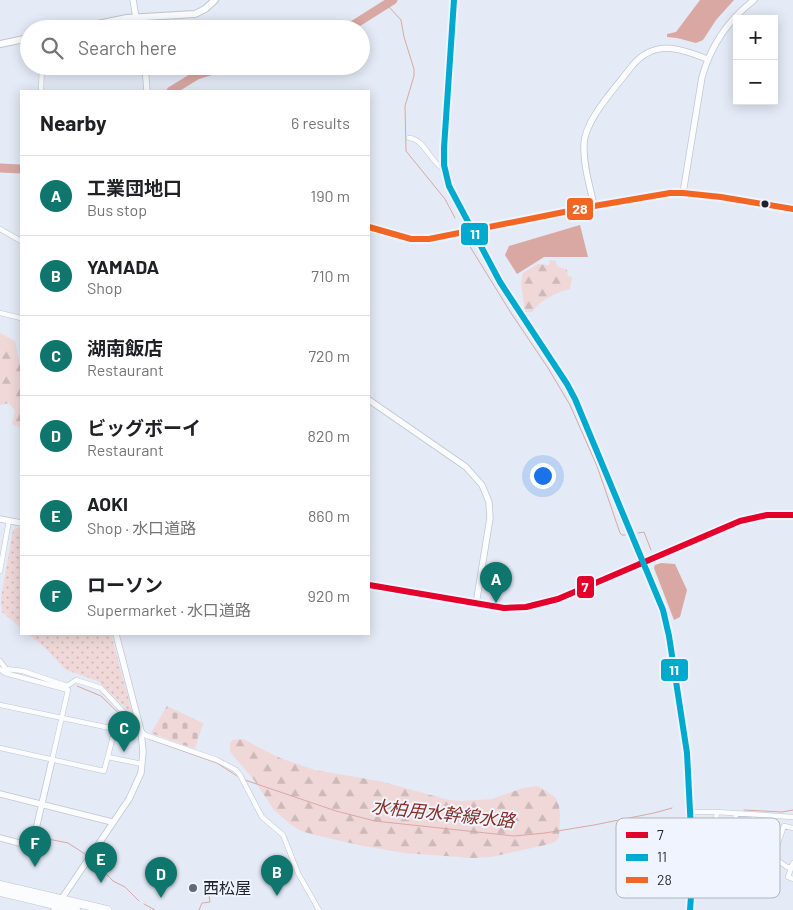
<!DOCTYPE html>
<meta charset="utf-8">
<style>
body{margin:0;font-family:Barlow,"Noto Sans JP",sans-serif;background:#f2f2f2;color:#202124}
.controls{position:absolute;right:15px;top:15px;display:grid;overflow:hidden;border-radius:0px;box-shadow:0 2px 12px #0003}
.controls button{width:45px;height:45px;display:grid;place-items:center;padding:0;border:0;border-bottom:1px solid #e0e0e0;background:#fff;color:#202124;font:25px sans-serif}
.you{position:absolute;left:542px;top:475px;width:18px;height:18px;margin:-12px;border:4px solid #fff;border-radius:50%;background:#1a73e8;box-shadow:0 0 0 8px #1a73e833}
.badge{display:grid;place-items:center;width:32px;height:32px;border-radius:50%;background:#0f766e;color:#fff;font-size:16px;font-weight:700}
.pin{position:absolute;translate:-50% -41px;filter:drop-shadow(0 1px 2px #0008)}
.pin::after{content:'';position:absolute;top:26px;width:18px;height:15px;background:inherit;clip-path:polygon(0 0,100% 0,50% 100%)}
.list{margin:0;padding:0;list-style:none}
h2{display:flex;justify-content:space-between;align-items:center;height:65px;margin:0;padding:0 20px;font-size:21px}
h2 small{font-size:16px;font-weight:400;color:#757577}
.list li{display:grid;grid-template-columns:32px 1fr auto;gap:15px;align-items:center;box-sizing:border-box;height:80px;padding:0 20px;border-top:1px solid #e0e0e0}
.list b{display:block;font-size:19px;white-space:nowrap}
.list p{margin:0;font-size:16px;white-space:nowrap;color:#757577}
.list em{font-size:16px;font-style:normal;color:#757577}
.icon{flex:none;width:28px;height:28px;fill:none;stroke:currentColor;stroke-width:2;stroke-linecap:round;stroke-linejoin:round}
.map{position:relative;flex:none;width:793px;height:910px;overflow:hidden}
.search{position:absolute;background:#fff;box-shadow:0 2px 12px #0003;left:20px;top:20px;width:350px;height:55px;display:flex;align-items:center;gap:12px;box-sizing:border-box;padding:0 18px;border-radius:28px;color:#757577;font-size:19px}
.panel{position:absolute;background:#fff;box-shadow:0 2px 12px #0003;left:20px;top:90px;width:350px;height:545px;border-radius:0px}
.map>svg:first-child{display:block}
</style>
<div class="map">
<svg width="793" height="910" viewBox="0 0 793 910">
<defs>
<pattern id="forest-firs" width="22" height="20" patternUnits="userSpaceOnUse" patternTransform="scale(1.25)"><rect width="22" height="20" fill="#f0d8d9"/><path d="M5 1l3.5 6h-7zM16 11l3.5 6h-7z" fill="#cdb9ba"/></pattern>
<pattern id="cemetery-stones" width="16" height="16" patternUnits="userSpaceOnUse" patternTransform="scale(1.25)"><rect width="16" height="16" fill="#f0d8d9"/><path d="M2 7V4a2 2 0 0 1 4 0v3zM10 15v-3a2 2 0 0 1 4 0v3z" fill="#cdb9ba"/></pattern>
<pattern id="park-dots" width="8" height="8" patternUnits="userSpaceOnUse" patternTransform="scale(1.25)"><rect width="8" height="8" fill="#f0d8d9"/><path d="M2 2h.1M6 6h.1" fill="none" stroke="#cdb9ba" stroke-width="1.8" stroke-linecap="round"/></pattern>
</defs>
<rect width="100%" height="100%" fill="#e4eaf6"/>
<!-- forest -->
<path fill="url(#forest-firs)" d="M550,260L556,261L557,266L567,270L568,276L572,277L570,289C557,292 540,300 532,312H525L521,283L523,273L538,264L549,265Z
M0,333L15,341L21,370V428L12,424L15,411L9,403L0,405Z
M243,739L280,758L315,770L379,781L449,800L461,801L492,799L523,788L538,786L555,797L559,805L560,816L559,837L555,842L545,845L491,857L473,858L404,853L363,846L315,835L301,831L290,824L274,810L254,780L232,754L230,751V743L233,740Z"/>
<!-- cemetery -->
<path fill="url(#cemetery-stones)" d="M167,706L203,723L195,749L151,733Z"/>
<!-- park -->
<path fill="url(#park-dots)" d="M19,528H21V628L2,612L1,598L13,530Z
M28,634H111L133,715L98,681L66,670L45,648Z"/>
<!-- water -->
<path fill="#d9a8a3" d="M700,0H734L716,20L703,40L696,43L677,38L667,37V34L676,32Z
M580,225L588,257H544L517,274L505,255L509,246Z
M661,563L675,564L687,590L680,617L674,620L654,568L655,565Z"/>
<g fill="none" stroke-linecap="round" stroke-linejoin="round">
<!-- stream -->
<path stroke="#d9a8a3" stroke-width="1" d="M382,7H389L401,20L404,37L414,69V76L405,106L406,151L445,199L455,218
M469,245L511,313L548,368L570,405L597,466L620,533L622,535H625
M638,533L644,532L651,550
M77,686L101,696L136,730
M149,739L217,763L237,776
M245,780L336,811L375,821L514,836L545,833L594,825L654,813L672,808
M744,810L782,812L793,810
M38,837L68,843L85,854
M94,861L113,881L125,887L139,901
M144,904L155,910
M199,910L202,903L210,902L208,889"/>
<!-- river -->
<path stroke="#d9a8a3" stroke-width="9" d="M347,29L393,0
M171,91L197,75L226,66
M0,168L21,169"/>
<defs>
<path id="minor" d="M41,91L42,66
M409,138C425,139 430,163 445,170
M0,229L21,241
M0,313L21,318
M0,571L9,520
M0,661L6,669L23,671L67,686L76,680L101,688L145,735L217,760L236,770L240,775L262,817L283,835L298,873L319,910
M0,669L5,673L68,690L52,760
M0,705L115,729L104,771L0,748
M108,757L142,764
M690,812H717L793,817
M691,831L766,841L777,844
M766,841L772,821
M731,856L736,813
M747,857L753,815
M793,863L788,877L793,879
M710,864L717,812
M791,868L787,867L773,857L784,826L793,828
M672,891L692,895"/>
<path id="tertiary" d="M133,0L138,29
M145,66L147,91
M683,193L702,77C711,45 728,20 754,0
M594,206C590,186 583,165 584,144C585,119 617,86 632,66C654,39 680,48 707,59
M369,227L411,239H429L594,206L670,193H683L721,197L793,209
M369,400L466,467L482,485L489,502L490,518L476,604
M0,519L21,523
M369,585L504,608L526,607L558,599L740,521L767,515H793
M0,794L112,822
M0,838L27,845L33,842L52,760
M54,910L129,799L141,773L143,752L141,731L116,634"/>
<path id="secondary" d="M454,0L444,148V165L449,186L500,282L567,384L575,399L663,610L669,636L687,753L693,869L690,910
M73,29L127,18L195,14L205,9L215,0
M0,44L29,38"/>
<path id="trunk" d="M0,885L107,910
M0,892L76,910"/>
</defs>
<!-- minor casing -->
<use href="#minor" stroke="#c0c5cf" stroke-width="5.5"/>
<!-- tertiary casing -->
<use href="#tertiary" stroke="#c0c5cf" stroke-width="7"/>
<!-- secondary casing -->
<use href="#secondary" stroke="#c0c5cf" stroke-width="8"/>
<!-- trunk casing -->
<use href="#trunk" stroke="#c0c5cf" stroke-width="9"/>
<!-- minor -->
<use href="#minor" stroke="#fbfcfe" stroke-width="4.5"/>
<!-- tertiary -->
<use href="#tertiary" stroke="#fbfcfe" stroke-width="5.5"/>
<!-- secondary -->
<use href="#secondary" stroke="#fbfcfe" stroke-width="6"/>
<!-- trunk -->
<use href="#trunk" stroke="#fbfcfe" stroke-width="8"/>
<defs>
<path id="bus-1" d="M369,585L504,608L526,607L558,599L740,521L767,515H793"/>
<path id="bus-2" d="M454,0L444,148V165L449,186L500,282L567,384L575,399L663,610L669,636L687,753L693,869L690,910"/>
<path id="bus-3" d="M369,227L411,239H429L594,206L670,193H683L721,197L793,209"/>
</defs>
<!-- bus-1 casing -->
<use href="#bus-1" stroke="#eff4ff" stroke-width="10"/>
<!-- bus-2 casing -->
<use href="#bus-2" stroke="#eff4ff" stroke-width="10"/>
<!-- bus-3 casing -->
<use href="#bus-3" stroke="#eff4ff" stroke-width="10"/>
<!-- bus-1 -->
<use href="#bus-1" stroke="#e4002b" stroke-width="6"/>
<!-- bus-2 -->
<use href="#bus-2" stroke="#00a9ce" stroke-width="6"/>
<!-- bus-3 -->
<use href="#bus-3" stroke="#f26522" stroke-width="6"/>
</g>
<!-- markers -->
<circle fill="#1e232c" stroke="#eff4ff" stroke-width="2" cx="765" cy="204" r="4.5"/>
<circle fill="#636973" stroke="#eff4ff" stroke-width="2" cx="193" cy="888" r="5"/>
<g text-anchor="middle" stroke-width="4" stroke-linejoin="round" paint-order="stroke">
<!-- poi labels -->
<g font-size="16" fill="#1e232c" stroke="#eff4ff" text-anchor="start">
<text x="203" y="894">西松屋</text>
</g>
<!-- water labels -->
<g font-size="18" font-style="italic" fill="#862f24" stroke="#eff4ff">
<text transform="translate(443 814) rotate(6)" y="6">水柏用水幹線水路</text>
</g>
</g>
<!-- legend -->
<rect x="616" y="818" width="164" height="80" rx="8" fill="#eff4ff" stroke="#b0b5c0" stroke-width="1"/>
<rect x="626" y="832" width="22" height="6" fill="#e4002b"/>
<rect x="626" y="854" width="22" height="7" fill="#00a9ce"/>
<rect x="626" y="877" width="22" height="6" fill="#f26522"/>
<g font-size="14" fill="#1e232c">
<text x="657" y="840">7</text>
<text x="657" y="862">11</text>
<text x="657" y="885">28</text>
</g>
<g stroke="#eff4ff" stroke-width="2">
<rect x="566" y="197" width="28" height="24" rx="5" fill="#f26522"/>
<rect x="460" y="222" width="29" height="24" rx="5" fill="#00a9ce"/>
<rect x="576" y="575" width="19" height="24" rx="5" fill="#e4002b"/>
<rect x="660" y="658" width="29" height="24" rx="5" fill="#00a9ce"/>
</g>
<g font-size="14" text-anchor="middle" font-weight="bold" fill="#fff">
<text x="580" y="214">28</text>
<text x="475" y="239">11</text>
<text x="585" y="592">7</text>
<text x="674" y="675">11</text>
</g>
</svg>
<div class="controls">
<button>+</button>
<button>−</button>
</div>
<div class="you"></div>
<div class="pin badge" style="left:496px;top:603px">A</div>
<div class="pin badge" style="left:277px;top:896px">B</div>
<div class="pin badge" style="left:124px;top:752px">C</div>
<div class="pin badge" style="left:161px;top:898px">D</div>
<div class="pin badge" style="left:101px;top:883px">E</div>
<div class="pin badge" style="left:35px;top:867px">F</div>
<div class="search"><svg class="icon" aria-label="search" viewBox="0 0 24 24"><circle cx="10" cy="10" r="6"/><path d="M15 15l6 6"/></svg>Search here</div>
<section class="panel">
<h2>Nearby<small>6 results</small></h2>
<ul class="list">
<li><span class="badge">A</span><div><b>工業団地口</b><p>Bus stop</p></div><em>190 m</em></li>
<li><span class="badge">B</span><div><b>YAMADA</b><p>Shop</p></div><em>710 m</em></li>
<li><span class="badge">C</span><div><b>湖南飯店</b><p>Restaurant</p></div><em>720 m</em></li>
<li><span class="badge">D</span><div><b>ビッグボーイ</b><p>Restaurant</p></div><em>820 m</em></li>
<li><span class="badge">E</span><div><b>AOKI</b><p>Shop · 水口道路</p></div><em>860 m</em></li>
<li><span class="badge">F</span><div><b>ローソン</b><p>Supermarket · 水口道路</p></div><em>920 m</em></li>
</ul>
</section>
</div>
